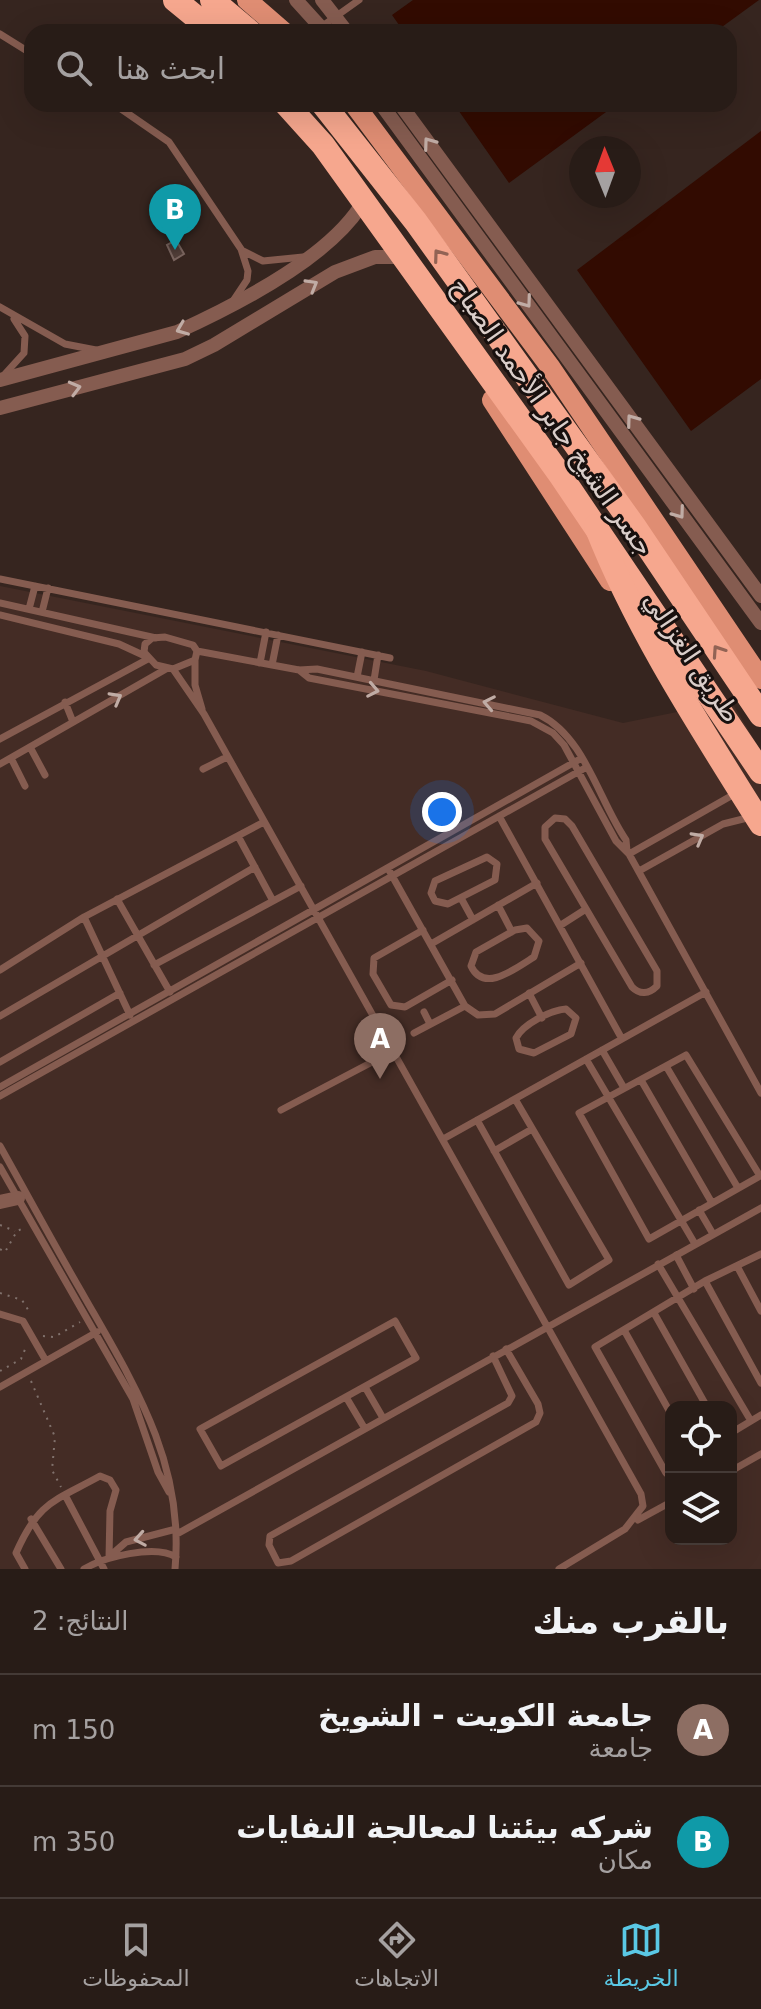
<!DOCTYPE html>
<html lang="ar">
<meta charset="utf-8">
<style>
body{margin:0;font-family:"DejaVu Sans",Vazirmatn,sans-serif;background:#342924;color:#f1f3f6;direction:rtl}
.controls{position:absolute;right:24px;bottom:24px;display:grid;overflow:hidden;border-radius:16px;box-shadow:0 8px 32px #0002}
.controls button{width:72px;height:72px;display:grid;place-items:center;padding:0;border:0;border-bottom:2px solid #443a36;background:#281c17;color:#f1f3f6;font:40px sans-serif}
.compass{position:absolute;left:569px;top:136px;width:72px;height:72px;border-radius:50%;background:#281c17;box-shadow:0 8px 32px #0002;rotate:359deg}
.you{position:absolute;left:442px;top:812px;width:28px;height:28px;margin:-20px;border:6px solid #fff;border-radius:50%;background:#1a73e8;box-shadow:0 0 0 12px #1a73e833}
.badge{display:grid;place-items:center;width:52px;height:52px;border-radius:50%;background:#5ac8e5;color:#fff;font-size:26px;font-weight:700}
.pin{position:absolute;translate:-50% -66px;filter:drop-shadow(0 2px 4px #0008)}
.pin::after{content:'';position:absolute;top:42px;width:28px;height:24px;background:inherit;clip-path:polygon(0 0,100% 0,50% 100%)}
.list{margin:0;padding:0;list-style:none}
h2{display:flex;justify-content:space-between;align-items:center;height:104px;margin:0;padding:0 32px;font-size:34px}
h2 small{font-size:26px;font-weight:400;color:#a5a1a1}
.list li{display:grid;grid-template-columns:52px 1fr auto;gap:24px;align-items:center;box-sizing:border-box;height:112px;padding:0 32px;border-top:2px solid #443a36}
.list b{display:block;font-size:30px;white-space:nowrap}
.list p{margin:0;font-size:26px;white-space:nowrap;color:#a5a1a1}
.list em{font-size:26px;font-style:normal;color:#a5a1a1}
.icon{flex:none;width:44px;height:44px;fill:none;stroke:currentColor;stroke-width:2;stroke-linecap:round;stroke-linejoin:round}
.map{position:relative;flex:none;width:761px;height:1569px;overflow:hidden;direction:ltr}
.search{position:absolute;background:#281c17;box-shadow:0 8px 32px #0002;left:24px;right:24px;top:24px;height:88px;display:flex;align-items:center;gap:20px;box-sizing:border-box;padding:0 28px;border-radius:24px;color:#a5a1a1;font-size:30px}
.sheet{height:328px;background:#281c17}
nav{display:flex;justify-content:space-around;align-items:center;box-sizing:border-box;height:112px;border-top:2px solid #443a36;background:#281c17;font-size:22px;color:#a5a1a1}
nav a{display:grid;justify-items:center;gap:4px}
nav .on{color:#5ac8e5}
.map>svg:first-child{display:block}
</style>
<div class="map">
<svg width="761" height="1569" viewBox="0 0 761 1569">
<rect width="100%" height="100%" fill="#36251f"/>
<!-- built -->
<path fill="#442c25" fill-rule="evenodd" d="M0,586L426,671L623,723L731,701L761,751V1569H0ZM671,1407H731V1539H671Z"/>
<!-- water -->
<path fill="#320b01" d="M413,0H759L715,32H404L392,15Z
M454,104H617L509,183Z
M761,131V379L691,431L577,270Z"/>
<!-- building -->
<path fill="#513e38" stroke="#79645e" stroke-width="2" d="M176,240L184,254L174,260L167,245Z"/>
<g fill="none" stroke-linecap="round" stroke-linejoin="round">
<!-- path -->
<path stroke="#80716c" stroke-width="2" stroke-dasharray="2 6" stroke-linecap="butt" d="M0,1225L15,1231
M0,1249L5,1252L17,1231L24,1228
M0,1293L22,1300L30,1313
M43,1336L54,1337L80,1322
M0,1371L21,1359L26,1347
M31,1381L55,1437L52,1470L61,1487"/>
<!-- lane -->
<path stroke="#855c50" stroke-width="7" d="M321,27L359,0
M0,34L32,54
M114,104L169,142L241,249L248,271L247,280L233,301
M243,251L263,261L303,257
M0,307L65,344L96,350
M4,375L24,353L25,336L14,319
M0,579L390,658
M0,603L156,638
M29,609L35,586
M42,612L48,588
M0,615L119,644L145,656
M165,637L193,645L197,651L195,660L173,669L156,665L144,652L145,644L152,638Z
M197,651L299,670L317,669L540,715C585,737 599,801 626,840L627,851
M195,660V685L202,709
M260,663L266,632
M272,665L278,635
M173,669L204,714L641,1494L643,1506L625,1529L559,1569
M299,670L309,678L531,721L553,733L564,745L616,841L629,854L761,1093
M357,677L362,652
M374,680L378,655
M65,702L73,722
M0,739L148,659
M30,747L45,775
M11,758L25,786
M0,764L166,669
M203,769L227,757
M499,816L622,1039
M555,818L565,819L572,826L657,971V986C649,994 640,995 632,987L545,839V827Z
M238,836L273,901
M629,854L738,792
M487,857L497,864L495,880L448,904L435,901L431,893L435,881Z
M639,871L723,824L751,817
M390,872L465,1006L478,1015L495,1014L581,963
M461,898L473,920
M117,899L170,992
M498,905L512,932
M84,917L130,1015
M561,925L586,909
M527,928L539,941L534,957C516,968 484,994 471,966L476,952L515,930Z
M423,930L374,958L373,974L391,1005L405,1007L452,980
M431,944L537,883
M154,965L301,886
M0,970L84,917L264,822
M529,993L542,1018
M566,1009L576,1018L571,1034L534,1053L519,1049L516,1038C523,1024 551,1010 566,1009Z
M424,1012L430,1024
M0,1016L255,867
M414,1033L465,1006
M602,1050L624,1088
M686,1055L760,1176L649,1239L579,1113Z
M586,1059L695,1244
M0,1062L120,993
M666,1066L738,1188
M641,1080L712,1203
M0,1087L580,759
M0,1096L585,768
M281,1110L395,1050
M477,1120L569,1285L609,1260L515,1099
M445,1138L706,992
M0,1146C27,1194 53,1243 81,1291C132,1381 185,1461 175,1569
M494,1151L532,1129
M0,1167L133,1399L158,1472L169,1492
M699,1210L713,1234
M676,1255L694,1289
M658,1264L751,1421
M737,1266L761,1311
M705,1281L761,1383
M654,1313L707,1407
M0,1314L23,1321L46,1361
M395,1321L416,1358L221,1466L200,1429Z
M624,1330L671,1414
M493,1356L512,1396L508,1403L270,1536L269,1545L278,1563L291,1561L536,1422L540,1413L538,1404L506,1349
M0,1387L97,1332
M365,1387L383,1418
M346,1397L365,1429
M731,1433L761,1415
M671,1470L666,1473L595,1347L705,1281L761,1254
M731,1471L761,1454
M65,1495L104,1569
M31,1519L61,1569
M638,1520L671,1502
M177,1534L761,1208
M110,1556L126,1542L176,1529
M25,1569L16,1553C39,1501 53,1502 100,1476L110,1480L116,1490L110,1511L109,1558
M84,1569C104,1557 155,1544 176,1557"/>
<!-- street -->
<path stroke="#855c50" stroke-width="14" d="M296,0L325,32
M322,0L347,32
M381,104L761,623
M400,104L761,596
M0,380L177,332C234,306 326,259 360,207
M0,408L185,359L214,345L335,272L375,257H395
M0,1202L18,1198"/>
<!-- primary -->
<path stroke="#df8d73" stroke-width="20" d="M247,0L284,32
M354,104L551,368L761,679
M492,400L610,581"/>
<!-- highway -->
<path stroke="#f6a78e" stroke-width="24" d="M175,0L214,32
M212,0L250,32
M286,104L323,145L561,476L761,772
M323,104L416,222L634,526L761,715"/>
<!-- highway-bridge -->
<path stroke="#f6a78e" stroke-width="24" d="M596,526C637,631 701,728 761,824"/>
</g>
<!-- one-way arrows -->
<defs><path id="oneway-chevron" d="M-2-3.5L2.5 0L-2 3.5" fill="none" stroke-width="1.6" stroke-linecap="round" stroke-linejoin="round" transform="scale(2)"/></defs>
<g stroke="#c0aca5">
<use href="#oneway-chevron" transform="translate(429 143) rotate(-126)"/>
<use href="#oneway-chevron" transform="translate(312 285) rotate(-30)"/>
<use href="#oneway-chevron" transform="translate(526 302) rotate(54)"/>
<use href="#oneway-chevron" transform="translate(182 329) rotate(158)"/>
<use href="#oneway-chevron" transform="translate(75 388) rotate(-15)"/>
<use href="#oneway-chevron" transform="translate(632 420) rotate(-126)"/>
<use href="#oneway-chevron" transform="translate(679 513) rotate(54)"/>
<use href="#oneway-chevron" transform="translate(373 690) rotate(11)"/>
<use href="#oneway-chevron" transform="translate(116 698) rotate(-29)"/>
<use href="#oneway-chevron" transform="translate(489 703) rotate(-169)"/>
<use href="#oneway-chevron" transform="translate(698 838) rotate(-29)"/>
<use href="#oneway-chevron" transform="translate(140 1539) rotate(170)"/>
</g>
<g stroke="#926354">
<use href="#oneway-chevron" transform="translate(439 255) rotate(-126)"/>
<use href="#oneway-chevron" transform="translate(718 651) rotate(-124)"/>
</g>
<g text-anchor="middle" stroke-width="6" stroke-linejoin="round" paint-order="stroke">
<!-- street labels -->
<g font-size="26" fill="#daceca" stroke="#18100e">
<text transform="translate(552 417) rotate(55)" y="9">جسر الشيخ جابر الأحمد الصباح</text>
<text transform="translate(692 657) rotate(56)" y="9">طريق الغزالي</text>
</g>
</g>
</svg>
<div class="controls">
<button><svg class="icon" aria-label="locate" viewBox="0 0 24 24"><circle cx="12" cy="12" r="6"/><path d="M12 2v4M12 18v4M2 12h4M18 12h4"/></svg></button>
<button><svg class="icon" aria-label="layers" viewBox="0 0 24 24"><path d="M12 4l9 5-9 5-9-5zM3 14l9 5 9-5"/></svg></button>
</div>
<svg class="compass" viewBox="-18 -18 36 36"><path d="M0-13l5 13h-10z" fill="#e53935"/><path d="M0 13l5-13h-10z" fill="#a5a1a1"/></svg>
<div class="you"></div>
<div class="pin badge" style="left:380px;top:1079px;background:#8d6e63">A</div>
<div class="pin badge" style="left:175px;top:250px;background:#0f9aa8">B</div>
<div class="search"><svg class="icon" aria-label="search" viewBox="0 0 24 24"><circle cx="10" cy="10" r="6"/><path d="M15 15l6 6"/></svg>ابحث هنا</div>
</div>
<section class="sheet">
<h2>بالقرب منك<small>النتائج: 2</small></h2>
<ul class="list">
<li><span class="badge" style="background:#8d6e63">A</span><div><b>جامعة الكويت - الشويخ</b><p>جامعة</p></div><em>150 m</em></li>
<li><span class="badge" style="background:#0f9aa8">B</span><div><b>شركه بيئتنا لمعالجة النفايات</b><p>مكان</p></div><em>350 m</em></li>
</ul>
</section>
<nav>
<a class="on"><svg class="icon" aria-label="map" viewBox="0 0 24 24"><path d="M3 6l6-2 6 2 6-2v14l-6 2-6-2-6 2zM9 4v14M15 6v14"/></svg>الخريطة</a>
<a><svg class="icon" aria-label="directions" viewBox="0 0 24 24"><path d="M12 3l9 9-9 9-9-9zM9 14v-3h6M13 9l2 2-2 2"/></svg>الاتجاهات</a>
<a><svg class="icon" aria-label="saved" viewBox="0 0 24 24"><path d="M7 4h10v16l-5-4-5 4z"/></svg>المحفوظات</a>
</nav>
